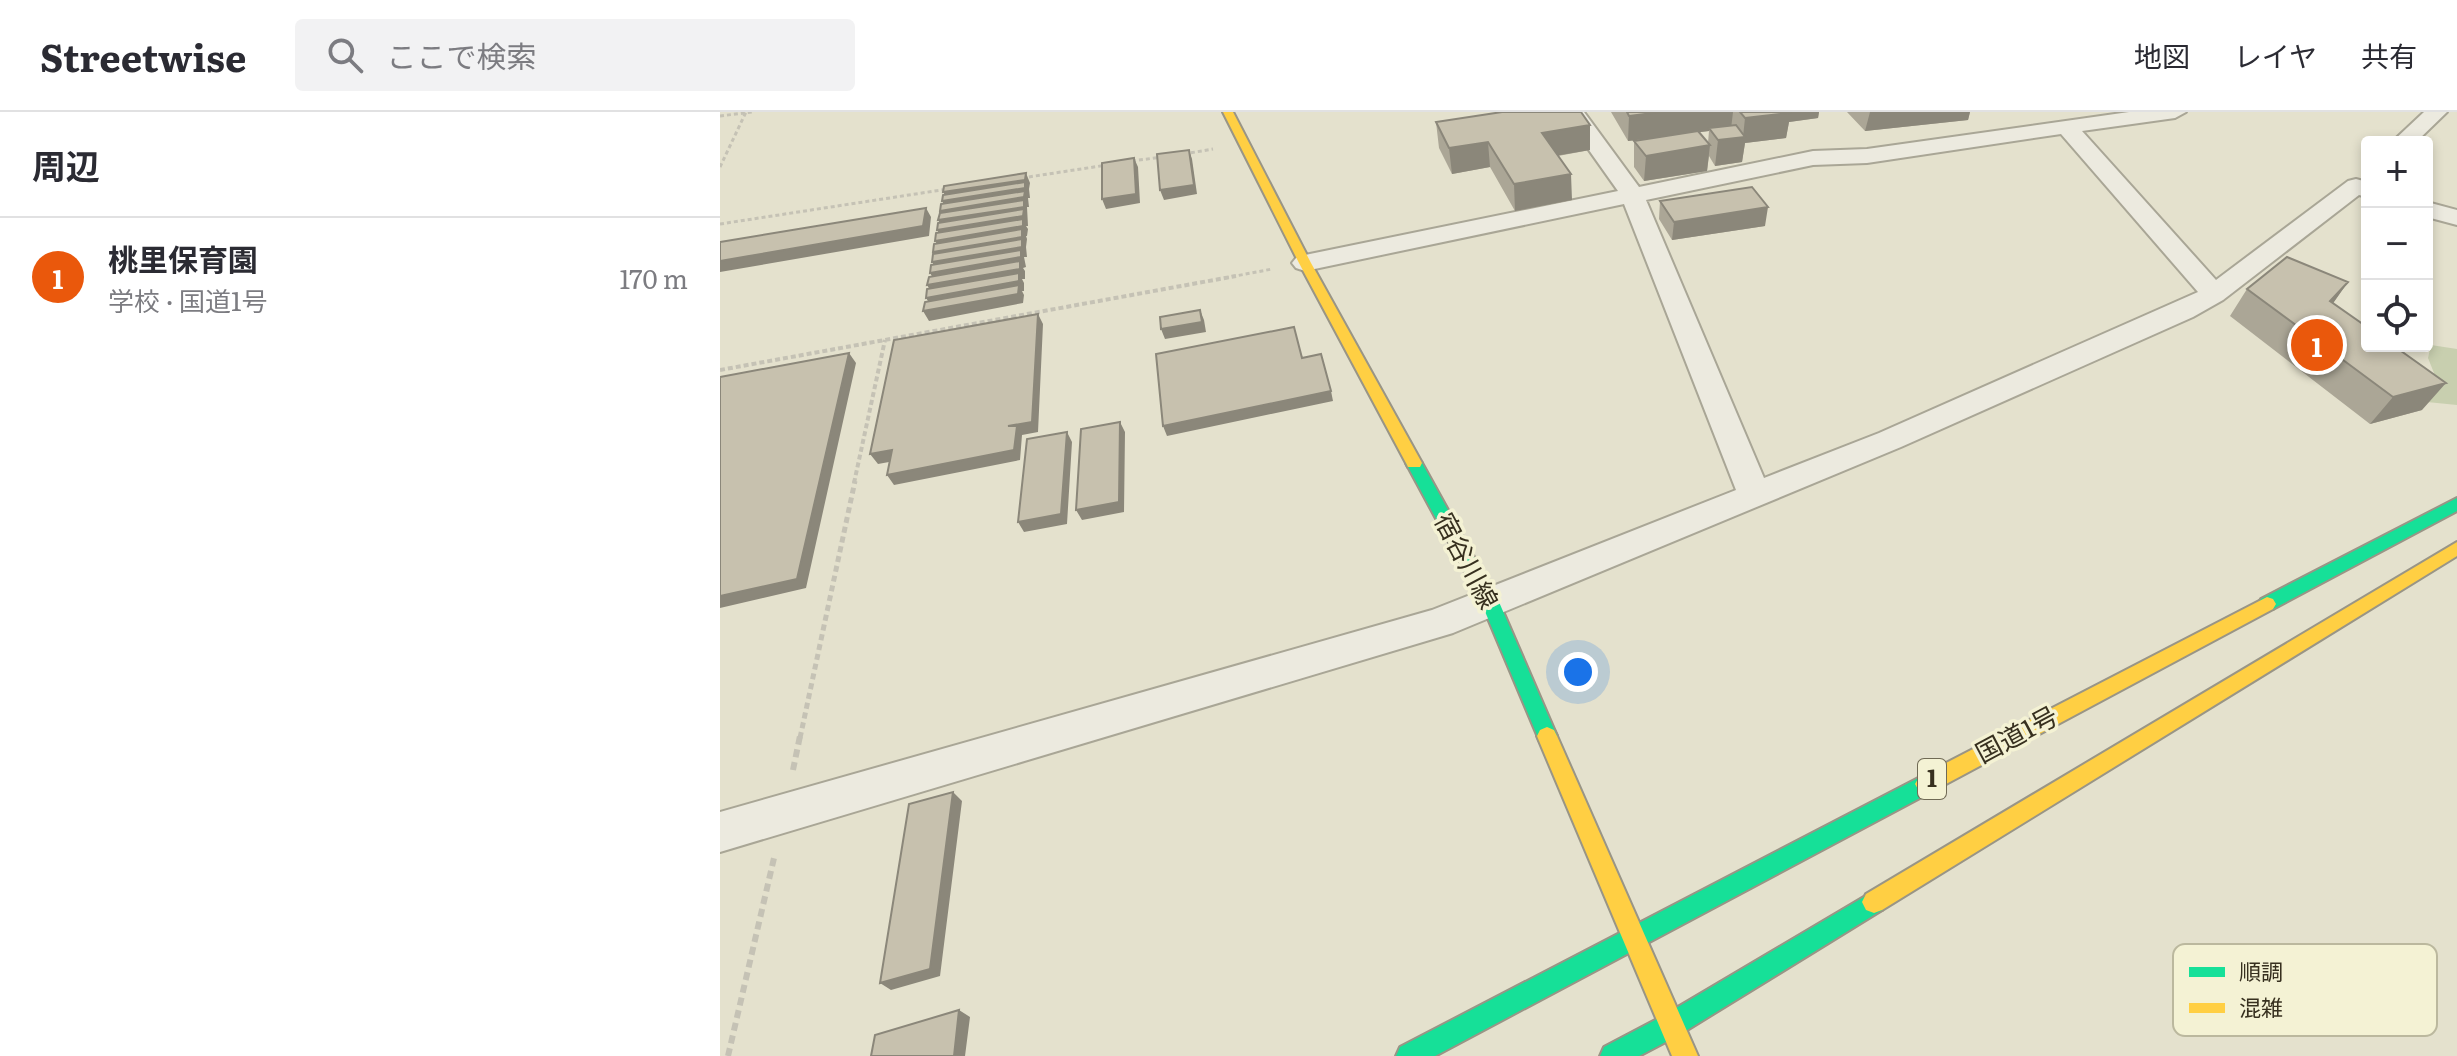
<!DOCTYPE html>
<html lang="ja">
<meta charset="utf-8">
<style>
body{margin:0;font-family:Literata,"Noto Sans JP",serif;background:#f2f2f3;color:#2b2b33}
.controls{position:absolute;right:24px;top:24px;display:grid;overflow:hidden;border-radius:8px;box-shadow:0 4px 12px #0003}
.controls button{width:72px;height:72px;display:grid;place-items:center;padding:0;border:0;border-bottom:2px solid #e1e1e2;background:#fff;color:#2b2b33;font:40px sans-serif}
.you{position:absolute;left:858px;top:560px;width:28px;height:28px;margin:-20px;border:6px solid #fff;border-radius:50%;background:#1a73e8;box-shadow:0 0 0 12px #1a73e833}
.badge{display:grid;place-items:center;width:52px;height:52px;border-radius:50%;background:#ea580c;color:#fff;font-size:26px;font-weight:700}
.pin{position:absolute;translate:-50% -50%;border:4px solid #fff;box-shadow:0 2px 8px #0006}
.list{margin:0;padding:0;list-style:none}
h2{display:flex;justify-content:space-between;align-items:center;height:104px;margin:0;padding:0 32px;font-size:34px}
h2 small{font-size:26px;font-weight:400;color:#7c7c81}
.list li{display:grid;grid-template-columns:52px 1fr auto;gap:24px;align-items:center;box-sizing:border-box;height:120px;padding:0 32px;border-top:2px solid #e1e1e2}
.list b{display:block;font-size:30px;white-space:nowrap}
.list p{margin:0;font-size:26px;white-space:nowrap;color:#7c7c81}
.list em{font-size:26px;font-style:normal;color:#7c7c81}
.icon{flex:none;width:44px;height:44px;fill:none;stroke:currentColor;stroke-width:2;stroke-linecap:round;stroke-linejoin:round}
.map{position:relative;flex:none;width:1737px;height:944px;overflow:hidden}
header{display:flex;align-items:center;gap:48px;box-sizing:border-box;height:112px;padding:0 40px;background:#fff;border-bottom:2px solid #e1e1e2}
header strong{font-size:38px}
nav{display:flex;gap:44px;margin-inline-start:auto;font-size:28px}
.search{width:560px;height:72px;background:#f2f2f3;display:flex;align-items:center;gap:20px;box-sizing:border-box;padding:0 28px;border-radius:8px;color:#7c7c81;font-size:30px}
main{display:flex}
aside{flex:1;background:#fff}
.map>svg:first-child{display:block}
</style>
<header>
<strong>Streetwise</strong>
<div class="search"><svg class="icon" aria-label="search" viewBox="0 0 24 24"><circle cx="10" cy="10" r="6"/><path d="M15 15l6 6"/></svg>ここで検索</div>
<nav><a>地図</a><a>レイヤ</a><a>共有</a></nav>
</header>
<main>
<aside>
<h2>周辺<small></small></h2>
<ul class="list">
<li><span class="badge">1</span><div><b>桃里保育園</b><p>学校 · 国道1号</p></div><em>170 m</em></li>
</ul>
</aside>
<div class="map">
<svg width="1737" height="944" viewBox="0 0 1737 944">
<rect width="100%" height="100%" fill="#e4e1cd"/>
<!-- cemetery -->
<path fill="#c8cfaf" d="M1711,233L1737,237V293L1707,290L1690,268L1714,261L1708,246Z"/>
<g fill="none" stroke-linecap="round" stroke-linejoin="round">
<defs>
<path id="street" d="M842,0H864L919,75L1093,39L1147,37L1409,0H1466L1455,6L1362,19L1496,168L1628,69L1636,67L1647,70V85L1639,83L1503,188L1473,205L1181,335L733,521L0,740V700L712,498L1016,378L904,92L585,159L576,156L572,151L576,146L585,143L898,79ZM1341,22L1478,180L1159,321L1044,366L926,88L1093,53L1147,51Z
M1704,0H1727L1696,30H1672Z
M1707,90L1737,98V113L1707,105Z"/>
<path id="fast" d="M694,345L702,351L779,490L837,624L834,630L827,633L820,630L761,490L686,351Z
M1737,386V399L1553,497H1541L1538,492L1541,487Z
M1206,662L1213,665L1217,672L1213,679L715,944H676L680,935Z
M1154,779L1162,782L1166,790L1162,798L959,923L919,944H880L884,935L941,905Z"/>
<path id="slow" d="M503,0H513L591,151L702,351L700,355H688L686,351L579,151Z
M1737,430V444L1162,798L1154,801L1146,798L1142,790L1146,782Z
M1547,485L1553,487L1556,492L1553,497L1213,679L1206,682L1199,679L1195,672L1199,665Z
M827,615L834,618L837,624L978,944H952L817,624L820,618Z"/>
</defs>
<!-- street casing -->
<use href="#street" stroke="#a9a696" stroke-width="4"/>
<!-- fast casing -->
<use href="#fast" stroke="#999586" stroke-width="4"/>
<!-- slow casing -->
<use href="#slow" stroke="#999586" stroke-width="4"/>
<!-- path-far3 -->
<path stroke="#c5c2b5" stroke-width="3" stroke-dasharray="4 3" stroke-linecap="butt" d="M0,4L32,0
M464,42L493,37
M412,49L442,45
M0,55L26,0
M302,66L387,53
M0,112L228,77
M505,166L552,157"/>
<!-- path-far2 -->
<path stroke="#c5c2b5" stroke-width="4" stroke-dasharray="5 3" stroke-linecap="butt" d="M0,258L516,164
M134,371L165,228"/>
<!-- path-far1 -->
<path stroke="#c5c2b5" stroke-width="5" stroke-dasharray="6 4" stroke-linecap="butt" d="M80,626L135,369"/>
<!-- path -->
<path stroke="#c5c2b5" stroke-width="6" stroke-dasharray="8 5" stroke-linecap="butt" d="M73,658L80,624
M8,944L54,746"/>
<!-- street -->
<use href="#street" fill="#eceadf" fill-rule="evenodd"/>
<!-- fast -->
<use href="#fast" fill="#16e098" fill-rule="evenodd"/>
<!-- slow -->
<use href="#slow" fill="#ffcf43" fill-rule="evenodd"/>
</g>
<!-- wall -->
<path fill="#aba696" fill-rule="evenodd" d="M891,0H1099L1098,6L1069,10L1066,26L1025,31L1022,50L995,54L989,44L987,59L924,69L914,55V29L948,24L908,29ZM989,19L988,31L979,20Z
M1127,0H1250L1248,8L1145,19Z
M716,10L870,38L838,44L852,88L795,99L770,55L732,62L719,36Z
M940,89L1045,114L952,128L939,107Z
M1628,170L1613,191L1702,298L1650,312L1510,204L1527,177Z"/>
<!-- shaded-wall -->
<path fill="#8b877a" d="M941,0H1013L1011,17L989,16V19L908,29L909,4Z
M1056,0H1099L1098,6L1069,10L1066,26L1025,31L1022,50L995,54L998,28L1023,25L1025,6Z
M1150,0H1250L1248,8L1145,19Z
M870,13V38L823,46L822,21Z
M768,30L770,55L732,62L729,36Z
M990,33L987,59L924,69L926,44Z
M469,38L472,47L477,82L444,88L440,78Z
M414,46L418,55L420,91L386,97L382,87Z
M306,61L310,71L309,77L310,86H308L309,95H307L308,114H306L308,117L307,124H306L307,127L306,135L307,145H304L306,155L303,156L305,159V167H302L304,171V179H302L304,183L303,191L209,209L203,199L212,195L206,186L213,183L207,173L216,171L210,161L218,160L212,150L219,149L213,140L221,138L215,129L223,128L217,118L223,117L218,108L225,107L220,99L227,98L222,89L228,88L223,80Z
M851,62L852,88L795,99L794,72Z
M1048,95L1045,114L952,128L954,110Z
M206,96L211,105L209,124L0,160V149Z
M1628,170L1609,197L1610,189Z
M480,198L484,208L486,220L445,227L441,217Z
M318,202L323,212L318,320L302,323L300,348L174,373L167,363L288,314Z
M129,241L136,251L86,476L0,496V484Z
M1726,271L1702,298L1650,312L1673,285Z
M611,279L613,289L447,324L443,314Z
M400,310L405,320L404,400L362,408L356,398Z
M347,320L352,330L347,412L304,420L298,410Z
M172,338L180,348L158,352L150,342Z
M233,680L242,689L220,864L171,878L160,871Z
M239,898L250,905L245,944H234Z"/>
<!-- building -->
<path fill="#c7c1ae" stroke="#8b877a" stroke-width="2" d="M782,0H861L870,13L822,21L851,62L794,72L768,30L729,36L716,10Z
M907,0H941L909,4Z
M1020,0H1069L1070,1L1025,6Z
M1016,13L1025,25L998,28L989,16Z
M978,19L990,33L926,44L914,29Z
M469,38L474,73L440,78L437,42Z
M414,46L416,82L382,87V51Z
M306,61L305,68L223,80L224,74Z
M305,70V76L222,89L223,83Z
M1032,75L1048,95L954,110L940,89Z
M305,79L304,85L220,99L221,92Z
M304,88V95L218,108L220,101Z
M206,96L203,114L0,149V130Z
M304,97L303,104L217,118L218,111Z
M303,107V114L215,129L216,121Z
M302,117V125L213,140L214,132Z
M302,127V135L212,150L213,142Z
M301,138V145L210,161L211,153Z
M1567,145L1628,170L1610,189L1647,215V234H1674L1726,271L1673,285L1527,177Z
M300,149V157L207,173L209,165Z
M299,161V169L206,186L207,177Z
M299,173L298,182L203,199L205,190Z
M480,198L482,210L441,217L440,205Z
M318,202L312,310L288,314H297L294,338L167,363L172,338L150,342L174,228Z
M574,215L582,246L601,242L611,279L443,314L436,242Z
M129,241L77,467L0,484V265Z
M400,310L399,390L356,398L361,317Z
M347,320L341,402L298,410L307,327Z
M233,680L210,857L160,871L189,692Z
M239,898L234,944H151L155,923Z"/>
<g text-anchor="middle" stroke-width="7" stroke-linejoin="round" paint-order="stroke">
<!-- shield labels -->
<rect fill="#f4f2d4" stroke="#706a55" stroke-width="2" x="1198" y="647" width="28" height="40" rx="6"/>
<g font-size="24" font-weight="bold" fill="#37301f">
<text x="1212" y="675">1</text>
</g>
<!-- street labels -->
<g font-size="26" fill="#37301f" stroke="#f4f2d4">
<text transform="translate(746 449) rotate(62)" y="9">宿谷川線</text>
<text transform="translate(1297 623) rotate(-28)" y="9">国道1号</text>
</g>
</g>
<!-- legend -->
<rect x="1453" y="832" width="264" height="92" rx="12" fill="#f4f2d4" stroke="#bbb89e" stroke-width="2"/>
<rect x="1469" y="855" width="36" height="10" fill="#16e098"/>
<rect x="1469" y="891" width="36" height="10" fill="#ffcf43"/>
<g font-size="22" fill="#37301f">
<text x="1519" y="868">順調</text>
<text x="1519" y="904">混雑</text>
</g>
</svg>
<div class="controls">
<button>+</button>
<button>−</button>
<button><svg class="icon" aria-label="locate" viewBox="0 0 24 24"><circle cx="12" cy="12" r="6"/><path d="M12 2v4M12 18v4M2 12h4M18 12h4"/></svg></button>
</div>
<div class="you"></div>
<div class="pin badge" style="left:1597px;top:233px">1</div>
</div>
</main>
